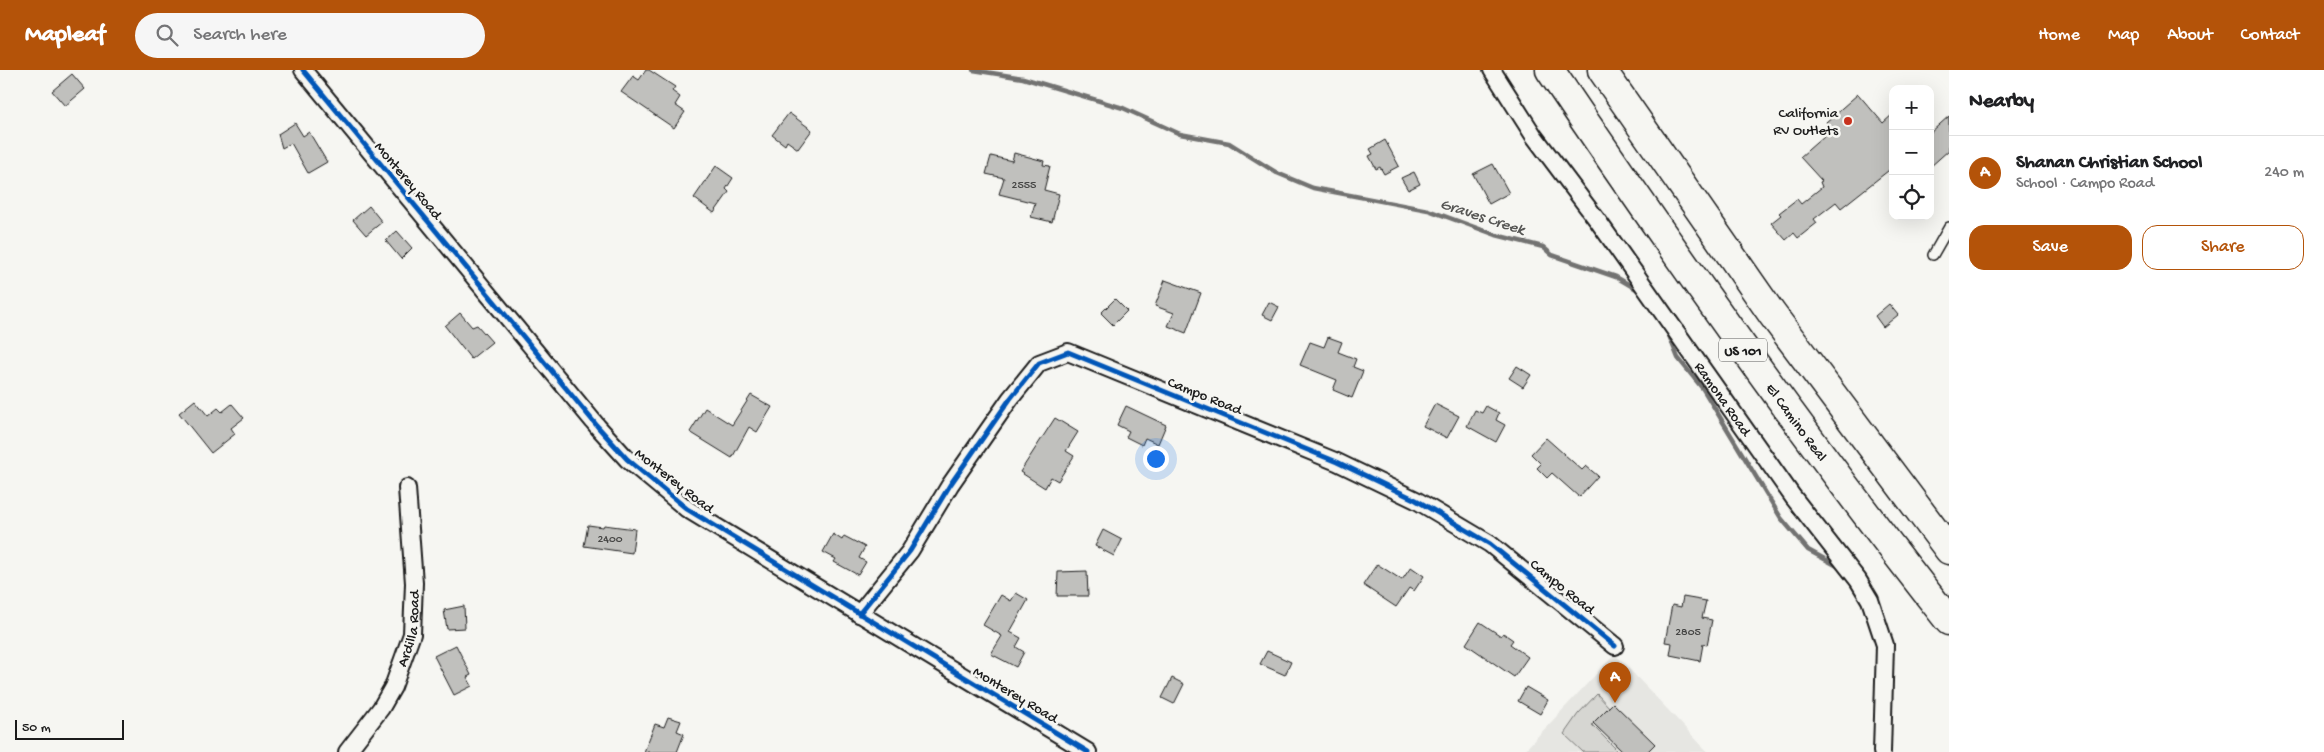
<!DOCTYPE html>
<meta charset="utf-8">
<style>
body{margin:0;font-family:"Gochi Hand",sans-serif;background:#f6f6f6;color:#202124}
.controls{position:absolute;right:15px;top:15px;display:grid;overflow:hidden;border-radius:10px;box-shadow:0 5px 20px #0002}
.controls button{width:45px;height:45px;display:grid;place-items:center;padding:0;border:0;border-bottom:1px solid #e0e0e0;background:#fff;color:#202124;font:25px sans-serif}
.scale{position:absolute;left:15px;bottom:12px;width:109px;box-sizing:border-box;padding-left:5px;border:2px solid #1c1c1c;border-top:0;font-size:14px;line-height:18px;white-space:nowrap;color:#1c1c1c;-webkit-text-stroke:4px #f6f6f2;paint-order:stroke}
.you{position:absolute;left:1155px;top:388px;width:18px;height:18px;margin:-12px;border:4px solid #fff;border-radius:50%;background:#1a73e8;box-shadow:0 0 0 8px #1a73e833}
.badge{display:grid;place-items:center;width:32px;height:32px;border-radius:50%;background:#b45309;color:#fff;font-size:16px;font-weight:700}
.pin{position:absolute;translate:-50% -41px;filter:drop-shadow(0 1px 2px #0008)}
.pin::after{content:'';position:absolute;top:26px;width:18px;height:15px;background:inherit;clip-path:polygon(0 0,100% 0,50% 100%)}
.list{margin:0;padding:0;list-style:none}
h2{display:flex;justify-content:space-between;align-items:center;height:65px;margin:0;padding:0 20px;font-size:21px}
h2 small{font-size:16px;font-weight:400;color:#757577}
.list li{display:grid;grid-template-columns:32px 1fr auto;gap:15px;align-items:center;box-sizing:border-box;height:75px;padding:0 20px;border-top:1px solid #e0e0e0}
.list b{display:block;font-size:19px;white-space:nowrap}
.list p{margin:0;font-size:16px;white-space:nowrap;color:#757577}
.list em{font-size:16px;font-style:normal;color:#757577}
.actions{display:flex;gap:10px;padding:15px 20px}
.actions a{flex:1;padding:11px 0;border:1px solid #b45309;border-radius:15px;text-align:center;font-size:18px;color:#b45309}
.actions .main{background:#b45309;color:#fff}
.icon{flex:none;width:28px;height:28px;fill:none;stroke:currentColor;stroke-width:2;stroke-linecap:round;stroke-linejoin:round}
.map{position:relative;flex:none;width:1949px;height:682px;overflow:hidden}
header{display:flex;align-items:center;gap:30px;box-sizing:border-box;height:70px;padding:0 25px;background:#b45309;color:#fff}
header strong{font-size:24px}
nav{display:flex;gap:28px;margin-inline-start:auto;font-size:18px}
.search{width:350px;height:45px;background:#f6f6f6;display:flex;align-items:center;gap:12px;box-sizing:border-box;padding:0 18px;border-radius:28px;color:#757577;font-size:19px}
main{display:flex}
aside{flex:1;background:#fff}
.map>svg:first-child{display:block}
</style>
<header>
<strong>Mapleaf</strong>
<div class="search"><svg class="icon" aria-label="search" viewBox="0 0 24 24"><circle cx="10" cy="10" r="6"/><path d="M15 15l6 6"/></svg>Search here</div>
<nav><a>Home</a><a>Map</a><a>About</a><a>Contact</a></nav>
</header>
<main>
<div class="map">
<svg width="1949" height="682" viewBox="0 0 1949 682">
<rect width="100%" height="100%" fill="#f6f6f2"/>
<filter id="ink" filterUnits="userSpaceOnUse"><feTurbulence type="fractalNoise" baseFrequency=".02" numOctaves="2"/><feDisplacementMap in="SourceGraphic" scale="10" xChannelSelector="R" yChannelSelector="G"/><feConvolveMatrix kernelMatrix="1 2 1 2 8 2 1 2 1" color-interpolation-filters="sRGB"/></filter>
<g filter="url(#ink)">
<!-- built -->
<path fill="#e6e6e2" d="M1615,584L1708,682H1523Z"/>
<!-- green -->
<path fill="#d6d6d2" stroke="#797977" d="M1597,624L1609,637L1592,655L1616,679L1613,682H1583L1564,664L1578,644Z"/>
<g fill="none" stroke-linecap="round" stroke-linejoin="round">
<!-- stream -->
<path stroke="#727271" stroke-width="4.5" d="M973,0L1023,8L1123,38L1180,64L1229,73L1277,103L1313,118L1428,140L1496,165L1543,177L1552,185L1616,207L1638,220
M1668,263L1678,288L1703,319L1781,448L1808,480L1841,498"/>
</g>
<!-- building -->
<path fill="#c0c0bd" stroke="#1c1c1c" d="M646,0H649L675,17L672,21L680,27L675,35L685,42L674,58L621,22L633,6L639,10Z
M72,4L85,19L65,36L52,21Z
M1858,24L1883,53L1893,44V97L1841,138L1836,132L1814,149L1817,153L1798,168L1794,163L1786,170L1771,153L1781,145L1779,143L1797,129L1801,134L1822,117L1820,112L1822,111L1800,87L1832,59L1826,52Z
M789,43L812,60L798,79L787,71L785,75L772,65Z
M1949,46V80L1930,97V63Z
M295,53L303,66L309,62L327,92L308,103L291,73L282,78L278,64Z
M1385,70L1399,96L1384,104L1380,97L1376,99L1369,86L1373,84L1370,79Z
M1014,83L1044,91L1043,95L1050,96L1044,120L1059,124L1052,152L1031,147L1035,133L999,124L1004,108L986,104L991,86L1012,91Z
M1493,94L1509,123L1489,134L1473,104Z
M716,96L733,108L726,119L729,122L714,143L694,128Z
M1414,102L1420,114L1408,120L1401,108Z
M369,136L382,152L366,165L353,150Z
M397,161L412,178L401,189L386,171Z
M1165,210L1201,223L1186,263L1168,256L1174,243L1155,236Z
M1115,229L1127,241L1113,255L1101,243Z
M1269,232L1279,237L1272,250L1262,245Z
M1889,234L1898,245L1883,257L1875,246Z
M460,243L472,257L477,255L492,272L471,289L445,256Z
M1328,267L1342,272L1338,282L1356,289L1353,297L1363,301L1352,328L1333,320L1337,310L1300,295L1310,272L1324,277Z
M1517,296L1531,305L1523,317L1509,308Z
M751,325L772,337L757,362L749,357L732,388L690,362L705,338L732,355Z
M195,330L208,346L218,338L222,342L232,334L244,348L231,358L235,364L211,383L179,343Z
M1435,334L1459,346L1447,368L1423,356Z
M1126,336L1166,355L1158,374L1145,368L1142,375L1126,367L1129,361L1117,355Z
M1486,336L1499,343L1496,350L1505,355L1496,372L1467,356L1475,340L1482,343Z
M1055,348L1078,362L1066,381L1074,386L1058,411L1051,407L1045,418L1020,402Z
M1546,368L1582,400L1586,396L1598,406L1579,427L1552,403L1547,408L1537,398L1541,394L1531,384Z
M588,455L603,457L604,455L635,459L632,483L584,476Z
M1103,460L1122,470L1114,486L1095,476Z
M833,464L842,470L844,466L865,477L859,488L866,492L858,505L834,492L836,489L823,482Z
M1377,494L1402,510L1411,497L1424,506L1414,521L1409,518L1396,537L1363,515Z
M1087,501L1088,526H1057L1058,502Z
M1016,523L1028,530L1010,562L1021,568L1016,577L1024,582L1016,597L991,584L1002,566L983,555L1001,525L1011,531Z
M1683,527L1706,531L1702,548L1712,550L1707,575L1703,574L1700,591L1670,585L1672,573L1665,572L1672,535L1681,537Z
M464,536L465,558L447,559L444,540Z
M1480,552L1501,566L1503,563L1513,570L1510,574L1528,587L1514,607L1466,574Z
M456,575L471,605L467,607L472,616L454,625L434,586Z
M1267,581L1291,592L1285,605L1260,594Z
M1172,608L1184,614L1174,634L1162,628Z
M1526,617L1548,630L1540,644L1518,631Z
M1613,633L1655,674L1647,682H1623L1593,653Z
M668,647L681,651L677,661L684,664L677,682H644L655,654L664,657Z"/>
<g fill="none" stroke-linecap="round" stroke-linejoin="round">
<defs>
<path id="service" d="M1933,185L1949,157"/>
<g id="minor">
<path d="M303,0L598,357L627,389L687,439L1088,682"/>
<path id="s1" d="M1492,0L1534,66L1598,151L1793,427L1858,510L1870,530L1885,575L1882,682"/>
<path d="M859,544L910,481L950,415L1010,329L1039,293L1068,282L1337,392L1416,430L1490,474L1615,576"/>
<path id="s2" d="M347,682L381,638L393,617L412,564L414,513L407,418"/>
</g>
<g id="motorway">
<path id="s3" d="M1550,0C1677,188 1808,373 1949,551"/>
<path d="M1602,0L1772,244L1949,480"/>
</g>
</defs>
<!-- service casing -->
<use href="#service" stroke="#1c1c1c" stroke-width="12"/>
<!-- minor casing -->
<use href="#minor" stroke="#1c1c1c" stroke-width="20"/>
<!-- motorway casing -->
<use href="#motorway" stroke="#1c1c1c" stroke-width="31"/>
<!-- service -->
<use href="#service" stroke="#f6f6f2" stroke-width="9"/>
<!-- minor -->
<use href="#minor" stroke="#f6f6f2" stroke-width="16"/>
<!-- motorway -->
<use href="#motorway" stroke="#f6f6f2" stroke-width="28"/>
<defs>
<path id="cycleway" d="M303,0L598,357L627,389L687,439L1088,682
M859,544L910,481L950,415L1010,329L1039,293L1068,282L1337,392L1416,430L1490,474L1615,576"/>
</defs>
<!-- cycleway casing -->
<use href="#cycleway" stroke="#f6f6f2" stroke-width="8"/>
<!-- cycleway -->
<use href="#cycleway" stroke="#0057b8" stroke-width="5"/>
</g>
</g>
<!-- markers -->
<circle fill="#c8321e" stroke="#f6f6f2" stroke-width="2" cx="1848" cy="51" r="5"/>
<g text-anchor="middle" stroke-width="5" stroke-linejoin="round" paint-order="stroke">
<!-- number labels -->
<g font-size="12" fill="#454544">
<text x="1024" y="118">2555</text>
<text x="610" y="472">2400</text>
<text x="1688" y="565">2805</text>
</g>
<!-- shield labels -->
<rect fill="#f6f6f2" stroke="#5d5d5c" stroke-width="1" x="1719" y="268.5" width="48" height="23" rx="4"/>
<g font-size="14" font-weight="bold" fill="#1c1c1c">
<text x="1743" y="285">US 101</text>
</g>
<!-- poi labels -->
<g font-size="15" fill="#1c1c1c" stroke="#f6f6f2" text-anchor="end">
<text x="1838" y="47">California<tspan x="1838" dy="17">RV Outlets</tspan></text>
</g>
<!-- street labels -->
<g font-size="15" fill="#1c1c1c" stroke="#f6f6f2">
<text transform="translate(409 110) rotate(50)" y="5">Monterey Road</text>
<text transform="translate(1205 325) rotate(22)" y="5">Campo Road</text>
<text dy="5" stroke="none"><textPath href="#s1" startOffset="402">Ramona Road</textPath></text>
<text dy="5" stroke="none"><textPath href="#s3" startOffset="430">El Camino Real</textPath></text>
<text transform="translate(675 410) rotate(38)" y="5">Monterey Road</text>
<text transform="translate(1563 516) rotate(39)" y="5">Campo Road</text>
<text dy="5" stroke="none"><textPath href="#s2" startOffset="141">Ardilla Road</textPath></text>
<text transform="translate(1016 624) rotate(31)" y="5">Monterey Road</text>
</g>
<!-- water labels -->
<g font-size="16" font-style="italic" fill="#565654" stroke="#f6f6f2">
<text transform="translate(1483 145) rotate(18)" y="6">Graves Creek</text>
</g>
</g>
</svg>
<div class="controls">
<button>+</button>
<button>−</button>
<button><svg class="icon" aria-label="locate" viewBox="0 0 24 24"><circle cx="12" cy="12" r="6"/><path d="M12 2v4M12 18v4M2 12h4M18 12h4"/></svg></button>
</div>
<div class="scale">50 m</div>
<div class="you"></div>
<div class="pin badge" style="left:1615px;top:633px">A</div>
</div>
<aside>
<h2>Nearby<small></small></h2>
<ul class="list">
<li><span class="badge">A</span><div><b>Shanan Christian School</b><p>School · Campo Road</p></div><em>240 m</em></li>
</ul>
<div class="actions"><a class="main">Save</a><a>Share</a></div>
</aside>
</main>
